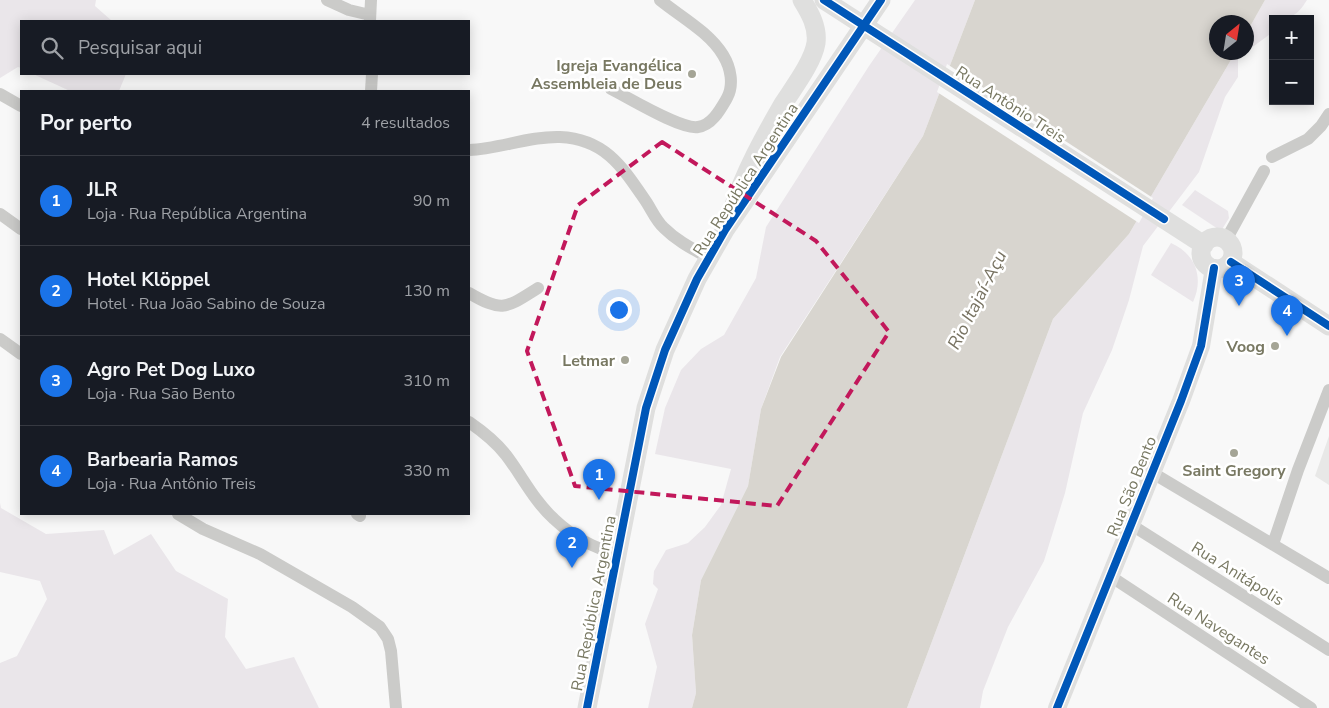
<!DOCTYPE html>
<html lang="pt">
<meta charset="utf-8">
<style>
body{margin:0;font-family:"Nunito Sans",sans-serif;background:#20242c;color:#f1f3f6}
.controls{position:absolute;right:15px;top:15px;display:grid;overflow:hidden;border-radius:0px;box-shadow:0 2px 12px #0003}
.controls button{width:45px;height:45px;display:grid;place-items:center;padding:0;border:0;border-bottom:1px solid #363941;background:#171b24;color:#f1f3f6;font:25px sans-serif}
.compass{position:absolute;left:1209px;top:15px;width:45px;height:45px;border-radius:50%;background:#171b24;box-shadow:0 2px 12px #0003;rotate:30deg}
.you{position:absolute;left:618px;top:309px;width:18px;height:18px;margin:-12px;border:4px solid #fff;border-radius:50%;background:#1a73e8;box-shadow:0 0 0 8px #1a73e833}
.badge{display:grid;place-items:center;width:32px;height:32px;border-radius:50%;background:#1a73e8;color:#fff;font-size:16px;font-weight:700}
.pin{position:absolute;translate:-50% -41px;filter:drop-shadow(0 1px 2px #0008)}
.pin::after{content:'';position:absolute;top:26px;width:18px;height:15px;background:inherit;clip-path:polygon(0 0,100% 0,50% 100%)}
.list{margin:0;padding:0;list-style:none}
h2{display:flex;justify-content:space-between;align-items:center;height:65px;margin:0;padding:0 20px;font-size:21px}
h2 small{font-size:16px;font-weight:400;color:#9ea1a6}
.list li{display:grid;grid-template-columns:32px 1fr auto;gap:15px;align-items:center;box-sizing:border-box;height:90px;padding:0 20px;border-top:1px solid #363941}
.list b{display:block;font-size:19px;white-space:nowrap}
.list p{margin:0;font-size:16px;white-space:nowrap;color:#9ea1a6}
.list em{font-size:16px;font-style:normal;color:#9ea1a6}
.icon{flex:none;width:28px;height:28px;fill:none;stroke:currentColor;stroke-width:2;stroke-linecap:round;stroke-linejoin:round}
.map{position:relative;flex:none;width:1329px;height:708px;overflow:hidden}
.search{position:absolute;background:#171b24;box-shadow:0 2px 12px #0003;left:20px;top:20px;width:450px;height:55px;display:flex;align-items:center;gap:12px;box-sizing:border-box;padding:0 18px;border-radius:0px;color:#9ea1a6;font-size:19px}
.panel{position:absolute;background:#171b24;box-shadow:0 2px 12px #0003;left:20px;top:90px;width:450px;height:425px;border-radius:0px}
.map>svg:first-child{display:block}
</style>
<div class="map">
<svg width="1329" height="708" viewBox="0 0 1329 708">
<rect width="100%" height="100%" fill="#f8f8f8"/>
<!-- built -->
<path fill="#e8e8e7" d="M1329,436V485L1315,476Z"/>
<!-- green -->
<path fill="#eae6ea" d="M0,0H96L95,6L112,21H21V68L18,67L0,78Z
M915,0H975L923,136L780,357L761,409L748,486L701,580L692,635L696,693L692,708H648L657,667L645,624L658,589L653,584L654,571L666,550L688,543L705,527L721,505L731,469L655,454L665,408L681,370L701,349L724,335L756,278L766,227L869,66Z
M1265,0H1307C1297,16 1291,19 1273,19V32L1247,51V32Z
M1235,53H1244L1238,56V77L1225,97L1199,172L1143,246L1129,300L1112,350L1083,413L1065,493L1044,561L1008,627L983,691L980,708H907L1053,319L1129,234Z
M33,74H126L119,91H70Z
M1195,190L1228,211L1229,218L1221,231L1182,205Z
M1171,243C1196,254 1204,278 1193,302L1151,275Z
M0,503L1,508L46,534L104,530L114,555L151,534L176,571L228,599L225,637L246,669L294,657L319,708H0V663L17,656L47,599L40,581L0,572Z"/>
<!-- water -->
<path fill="#d8d5cf" d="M975,0H1265L1247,32L1246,22H1216V52L1235,53L1129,234L1053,319L907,708H692L696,693L692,635L701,580L748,486L761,409L781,357L923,136Z"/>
<!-- pier -->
<path fill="#f8f8f8" d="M947,64L1153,198L1139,223L937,92Z"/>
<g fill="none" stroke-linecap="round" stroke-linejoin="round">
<!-- street -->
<path stroke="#cbcbc9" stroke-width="12" d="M327,0L349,10L370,15
M370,21L371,0
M611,89C629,98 681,130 698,127C712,125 720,110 727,98C734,85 731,68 723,55C709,32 681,17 660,0
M371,91L372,74
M0,94L21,106
M469,150C499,149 529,136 560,137C606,139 623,168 647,203C652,211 657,222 664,228C677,241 693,249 709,258
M1272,157L1308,139L1321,126L1329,114
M0,214L21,229
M1226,240L1264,171
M469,293C503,313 506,308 538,288
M0,339L21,354
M469,422C482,431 496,442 506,455C522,476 534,501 554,519C572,536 593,548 617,554
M1151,472L1329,578
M178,514L203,529L260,554L352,607L380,627L388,639L391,651L396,708
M357,514L360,516
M1130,524L1329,650
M1273,544L1298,470L1329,390
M1110,576L1311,708"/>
<!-- secondary -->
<path stroke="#dfdfde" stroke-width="18" d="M1057,708L1181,401L1201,346L1214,268"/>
<!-- primary -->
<path stroke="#dfdfde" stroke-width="19" d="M824,0L1204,245
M733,208C745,171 764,137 783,104C794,87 813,62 816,43C818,27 810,13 802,0
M1201 253a16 16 0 1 1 32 0a16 16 0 1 1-32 0Z
M1231,262L1329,326
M587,708L646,408L665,350L697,279L725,230L881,0"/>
<defs>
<path id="cycleway" d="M824,0L1164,219
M1231,262L1329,326
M587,708L646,408L665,350L697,279L725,230L881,0
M1057,708L1181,401L1201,346L1214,268"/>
</defs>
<!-- cycleway casing -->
<use href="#cycleway" stroke="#fff" stroke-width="11"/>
<!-- cycleway -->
<use href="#cycleway" stroke="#0057b8" stroke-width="8"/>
</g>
<!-- marked area -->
<path fill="none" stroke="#c2185b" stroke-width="4" stroke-dasharray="10 6" stroke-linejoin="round" d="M662,142L816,241L889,332L777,506L575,486L527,351L578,205Z"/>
<!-- markers -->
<g fill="#a5a596" stroke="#fff" stroke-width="2">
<circle cx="692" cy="74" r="5"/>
<circle cx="1275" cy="346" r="5"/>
<circle cx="625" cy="360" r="5"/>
<circle cx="1234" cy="453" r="5"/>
</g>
<g text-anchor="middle" stroke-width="5" stroke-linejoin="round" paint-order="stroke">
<!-- poi labels -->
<g font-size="16" font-weight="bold" fill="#787862" stroke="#fff" text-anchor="end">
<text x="682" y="71">Igreja Evangélica<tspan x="682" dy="18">Assembleia de Deus</tspan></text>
<text x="1265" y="352">Voog</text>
<text x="615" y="366">Letmar</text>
<text x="1234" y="476" text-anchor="middle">Saint Gregory</text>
</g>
<!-- street labels -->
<g font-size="16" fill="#787862" stroke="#fff">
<text transform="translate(1011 104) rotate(33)" y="6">Rua Antônio Treis</text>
<text transform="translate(745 179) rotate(-57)" y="6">Rua República Argentina</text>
<text transform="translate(1131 486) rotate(-68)" y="6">Rua São Bento</text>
<text transform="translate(1238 573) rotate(32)" y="6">Rua Anitápolis</text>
<text transform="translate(593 603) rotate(-79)" y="6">Rua República Argentina</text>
<text transform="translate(1219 628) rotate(33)" y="6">Rua Navegantes</text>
</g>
<!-- water labels -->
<g font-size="18" font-style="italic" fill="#787362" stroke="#fff">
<text transform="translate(977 300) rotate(-63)" y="6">Rio Itajaí-Açu</text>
</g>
</g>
</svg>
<div class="controls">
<button>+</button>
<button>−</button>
</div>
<svg class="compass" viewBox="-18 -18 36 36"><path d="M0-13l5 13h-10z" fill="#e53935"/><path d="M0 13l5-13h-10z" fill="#9ea1a6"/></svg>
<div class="you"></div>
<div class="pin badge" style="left:599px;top:500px">1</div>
<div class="pin badge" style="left:572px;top:568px">2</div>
<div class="pin badge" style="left:1239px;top:306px">3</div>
<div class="pin badge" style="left:1287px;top:336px">4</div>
<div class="search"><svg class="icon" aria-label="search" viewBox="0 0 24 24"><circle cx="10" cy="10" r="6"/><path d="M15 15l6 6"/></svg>Pesquisar aqui</div>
<section class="panel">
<h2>Por perto<small>4 resultados</small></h2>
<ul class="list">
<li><span class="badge">1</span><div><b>JLR</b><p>Loja · Rua República Argentina</p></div><em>90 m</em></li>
<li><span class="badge">2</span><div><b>Hotel Klöppel</b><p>Hotel · Rua João Sabino de Souza</p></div><em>130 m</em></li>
<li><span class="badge">3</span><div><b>Agro Pet Dog Luxo</b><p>Loja · Rua São Bento</p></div><em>310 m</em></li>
<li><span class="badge">4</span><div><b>Barbearia Ramos</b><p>Loja · Rua Antônio Treis</p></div><em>330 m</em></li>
</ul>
</section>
</div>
